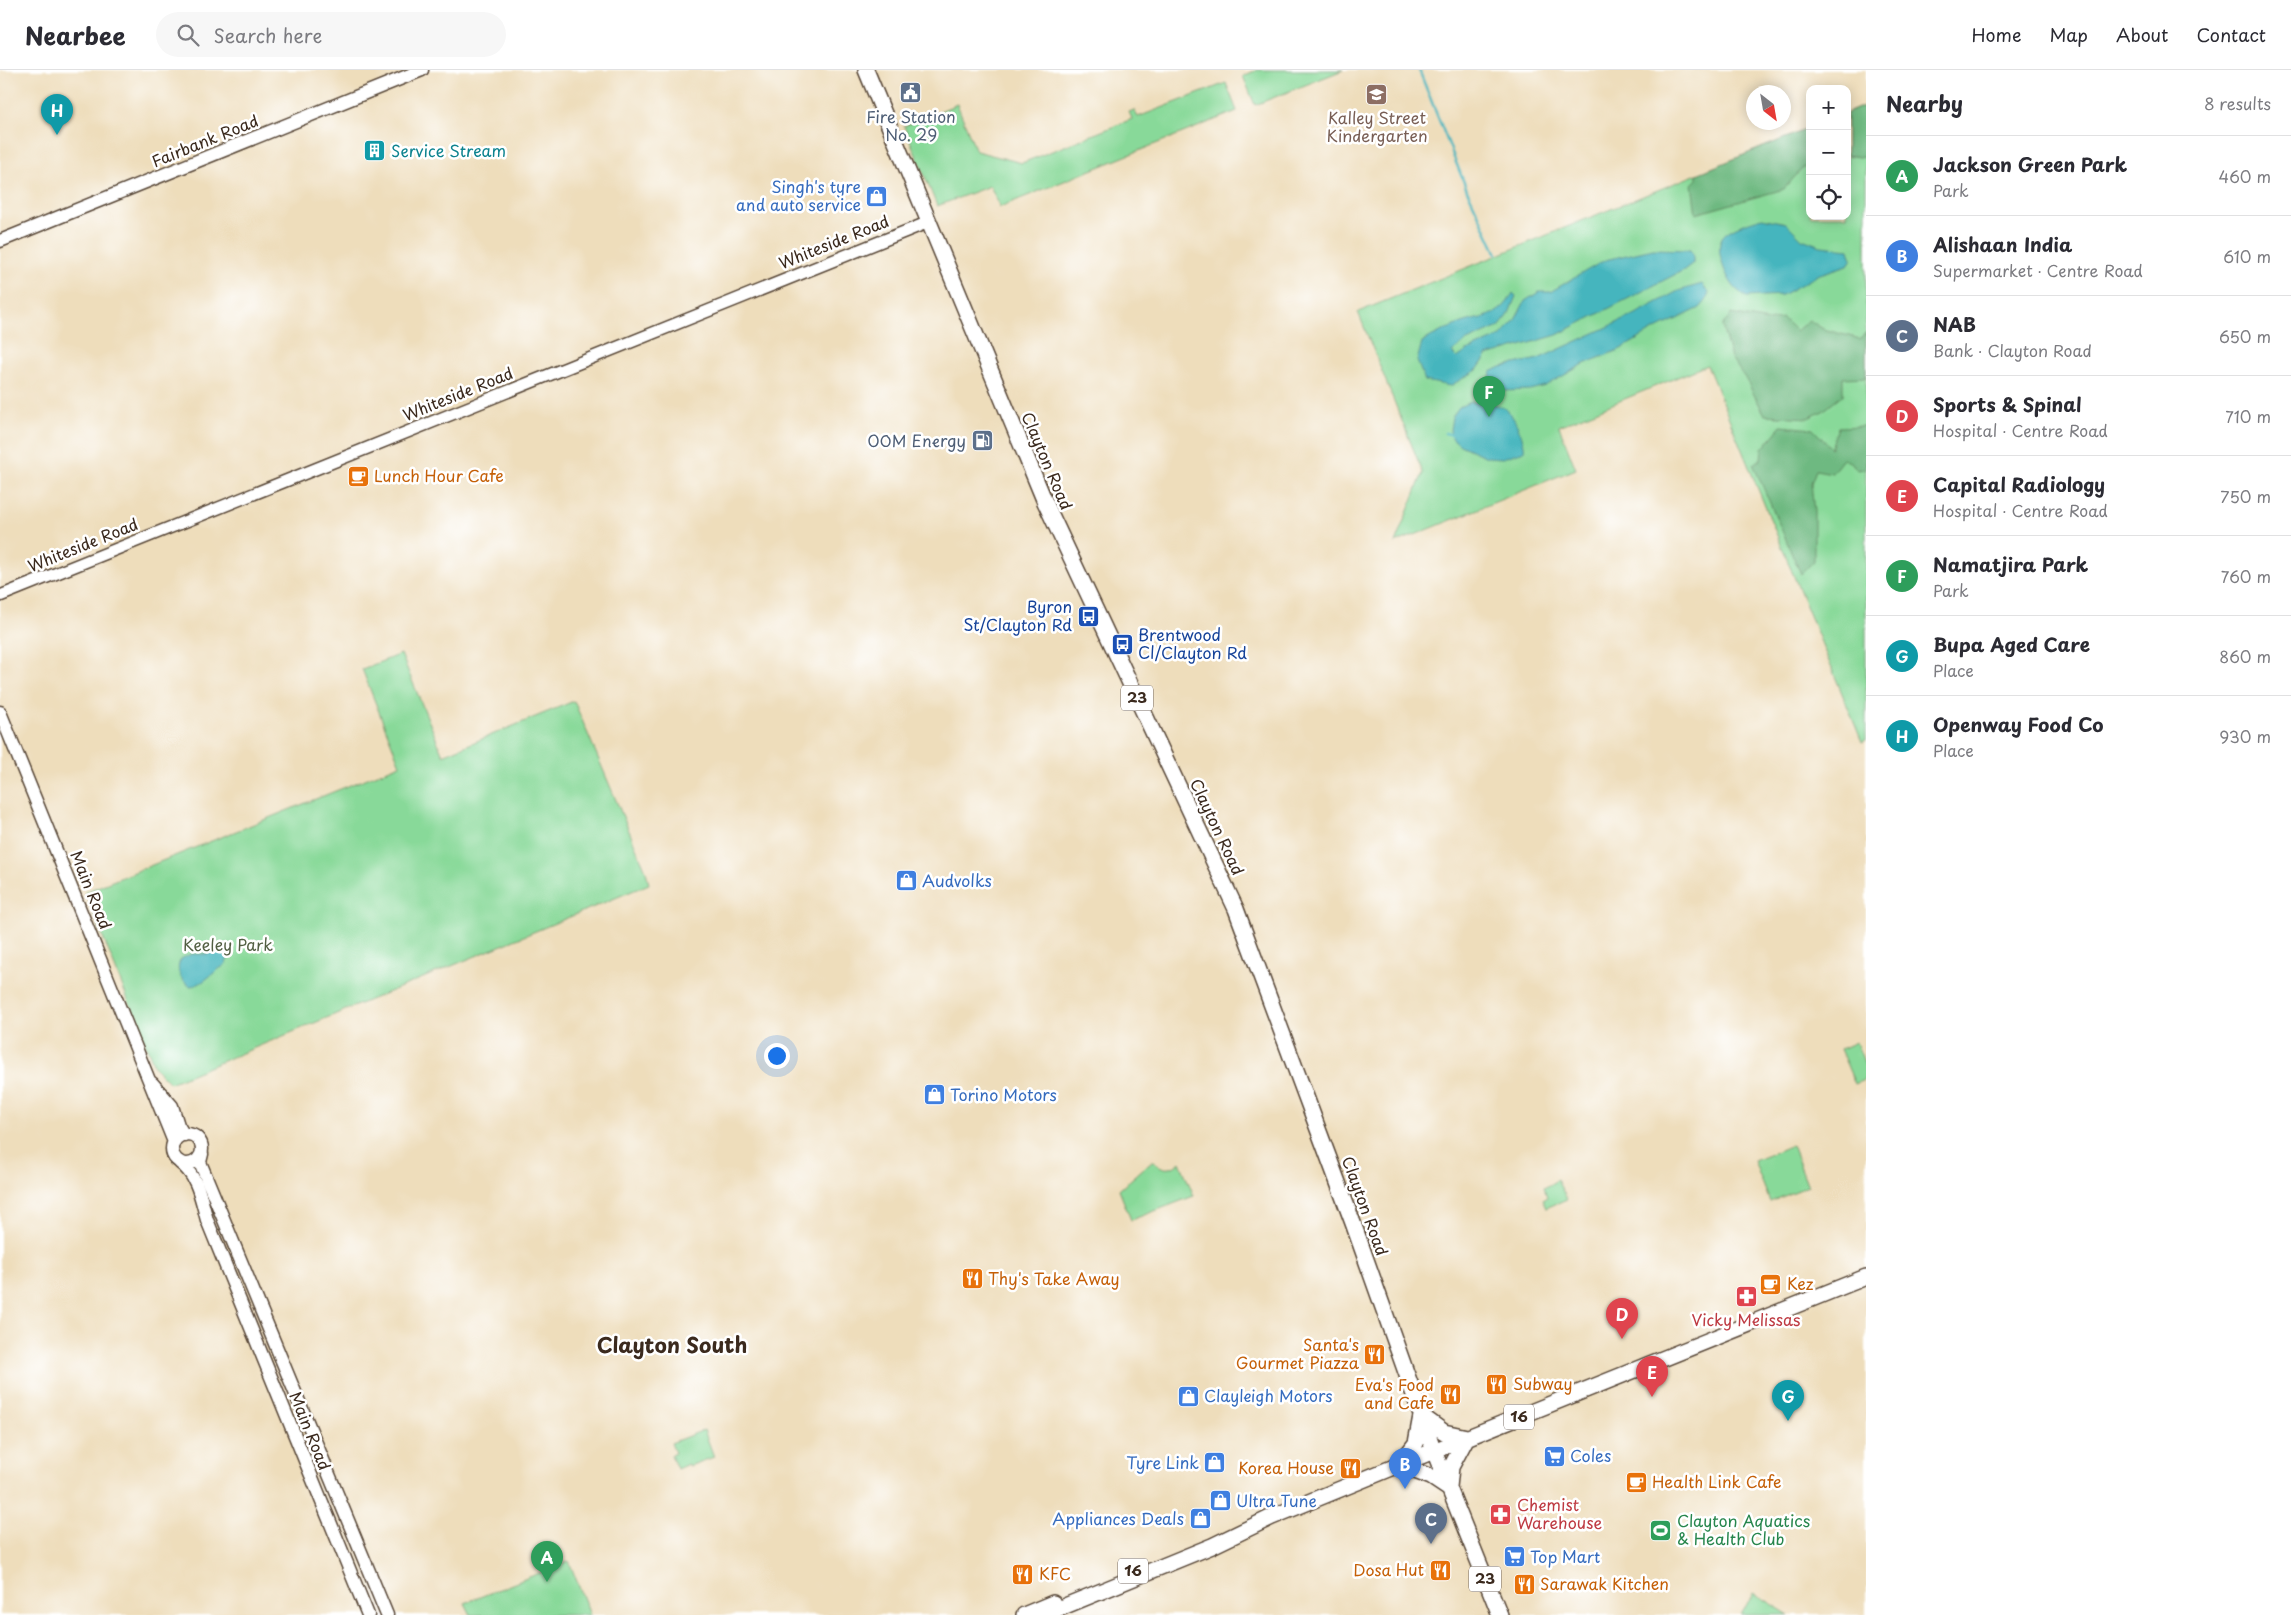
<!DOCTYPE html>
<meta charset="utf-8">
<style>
body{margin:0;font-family:"Playpen Sans",sans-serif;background:#f7f7f7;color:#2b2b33}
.controls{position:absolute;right:15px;top:15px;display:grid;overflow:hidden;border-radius:10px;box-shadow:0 2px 12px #0003}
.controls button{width:45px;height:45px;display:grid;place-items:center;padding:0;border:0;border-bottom:1px solid #e1e1e2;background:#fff;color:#2b2b33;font:25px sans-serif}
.compass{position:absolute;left:1746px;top:15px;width:45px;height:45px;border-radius:50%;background:#fff;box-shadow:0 2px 12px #0003;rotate:149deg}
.you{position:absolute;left:776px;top:985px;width:18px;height:18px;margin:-12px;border:4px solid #fff;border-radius:50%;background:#1a73e8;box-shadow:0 0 0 8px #1a73e833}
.badge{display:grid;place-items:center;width:32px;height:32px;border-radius:50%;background:#1f6fb2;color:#fff;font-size:16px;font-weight:700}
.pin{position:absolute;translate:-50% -41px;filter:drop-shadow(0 1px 2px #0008)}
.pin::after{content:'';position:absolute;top:26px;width:18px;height:15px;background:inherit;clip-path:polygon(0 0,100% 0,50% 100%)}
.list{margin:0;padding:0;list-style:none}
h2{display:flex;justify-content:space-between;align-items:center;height:65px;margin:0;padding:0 20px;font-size:21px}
h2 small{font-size:16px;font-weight:400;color:#7c7c81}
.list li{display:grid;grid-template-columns:32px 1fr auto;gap:15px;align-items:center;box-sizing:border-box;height:80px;padding:0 20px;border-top:1px solid #e1e1e2}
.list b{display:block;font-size:19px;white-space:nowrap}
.list p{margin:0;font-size:16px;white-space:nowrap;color:#7c7c81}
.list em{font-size:16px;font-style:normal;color:#7c7c81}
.icon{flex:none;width:28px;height:28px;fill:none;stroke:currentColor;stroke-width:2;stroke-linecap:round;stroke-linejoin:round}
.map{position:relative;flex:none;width:1866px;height:1545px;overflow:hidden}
header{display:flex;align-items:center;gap:30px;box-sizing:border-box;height:70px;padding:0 25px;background:#fff;border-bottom:1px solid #e1e1e2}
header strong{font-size:24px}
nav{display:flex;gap:28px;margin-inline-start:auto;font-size:18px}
.search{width:350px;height:45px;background:#f7f7f7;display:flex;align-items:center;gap:12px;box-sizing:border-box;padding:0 18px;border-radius:28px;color:#7c7c81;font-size:19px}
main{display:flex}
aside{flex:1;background:#fff}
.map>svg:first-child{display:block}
</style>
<header>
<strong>Nearbee</strong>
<div class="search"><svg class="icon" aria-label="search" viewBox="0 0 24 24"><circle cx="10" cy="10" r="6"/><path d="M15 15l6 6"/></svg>Search here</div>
<nav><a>Home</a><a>Map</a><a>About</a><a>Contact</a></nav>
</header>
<main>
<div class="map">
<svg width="1866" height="1545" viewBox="0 0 1866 1545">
<rect width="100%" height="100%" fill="#fff"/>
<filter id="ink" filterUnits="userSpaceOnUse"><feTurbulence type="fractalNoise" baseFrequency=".02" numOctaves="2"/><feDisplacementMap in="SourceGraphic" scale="10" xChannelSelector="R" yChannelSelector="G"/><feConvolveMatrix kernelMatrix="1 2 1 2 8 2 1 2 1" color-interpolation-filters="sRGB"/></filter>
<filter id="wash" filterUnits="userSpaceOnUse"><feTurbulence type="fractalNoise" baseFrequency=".0096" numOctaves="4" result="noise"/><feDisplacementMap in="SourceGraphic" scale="20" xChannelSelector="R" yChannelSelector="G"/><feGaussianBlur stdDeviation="1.12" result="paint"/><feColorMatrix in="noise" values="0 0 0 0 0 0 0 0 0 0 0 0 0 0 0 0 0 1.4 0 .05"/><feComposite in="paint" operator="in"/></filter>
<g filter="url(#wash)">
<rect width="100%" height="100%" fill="#edb"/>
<!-- green -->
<path fill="#88d999" stroke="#62825c" d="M1257,0H1343L1255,35L1243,6Z
M1226,13L1237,41L1000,137L990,116L937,136L904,56L957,34L976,81L1022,93L1132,49L1129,42L1134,40L1138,47Z
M1866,35V670L1862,672L1707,295L1559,356L1576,399L1395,473L1423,403L1358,242L1810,58V146H1847V43Z
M401,584L443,685L574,631L646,801L649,814L170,1013L155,998L85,822L400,695L362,599Z
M1856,972L1866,997V1009L1855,1014L1840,979Z
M1792,1075L1808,1116L1770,1132L1754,1091Z
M1153,1090C1161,1100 1171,1101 1180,1092L1194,1126L1131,1150L1119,1120Z
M1557,1110L1567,1129L1546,1138L1542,1130L1547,1127L1544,1118Z
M704,1360L714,1387L689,1396L688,1394L677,1399L671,1385L675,1383L671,1373Z
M569,1491L590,1545H471L465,1533Z
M1753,1523L1789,1545H1741Z"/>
<!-- forest -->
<path fill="#6eb981" stroke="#547250" d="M1866,35V88L1847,85V43Z
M1810,58V93L1801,100L1784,119L1696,144L1692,114L1697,109V104Z
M1731,244L1768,251L1783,248L1796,261L1809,250L1823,259L1860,269L1866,262V307L1843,308V325L1823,341L1808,348L1765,345L1745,308L1731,288L1722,256Z
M1781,356L1813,359L1831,378L1838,357L1866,356V399L1857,400L1852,393L1843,389L1832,403L1816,400L1811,413L1814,442V491L1801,504L1753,394L1761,389L1762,379Z"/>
<!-- water -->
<path fill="#45b5be" stroke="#40706e" d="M1762,148L1786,153L1802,169L1821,176L1849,179L1852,189L1848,195L1820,204L1782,225L1746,227C1741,223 1735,219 1732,214C1724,202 1712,174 1726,163C1737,155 1750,152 1762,148Z
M1653,179L1690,180L1693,184V193L1684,200L1557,265L1487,286L1477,300L1450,316L1425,311L1417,291L1422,272C1435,264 1450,257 1465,252C1487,246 1501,246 1513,223L1516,226L1508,246L1499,257L1465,272L1452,283L1457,288L1467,281L1501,266L1515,250L1525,231L1539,222H1550L1605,190Z
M1702,214L1709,223L1706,231L1700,238L1652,261L1621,279L1584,294L1545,316L1530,320L1503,321L1493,314L1490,308L1491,302L1501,297L1538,289L1634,245L1678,221Z
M1470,332C1482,332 1499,333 1508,341C1515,348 1526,372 1524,381L1503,388L1487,387L1460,375L1452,368L1450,360L1452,347L1459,337Z
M221,874C230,879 230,889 224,896C212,902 203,916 190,916C180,910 175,900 181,889L191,884H209Z"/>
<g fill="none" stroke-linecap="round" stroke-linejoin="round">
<!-- stream -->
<path stroke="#45b5be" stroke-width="2.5" d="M1419,0L1467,120L1497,184
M1445,363L1454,365"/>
</g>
</g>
<g filter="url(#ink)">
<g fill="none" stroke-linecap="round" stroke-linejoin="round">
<defs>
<path id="tertiary" d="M0,526L929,152"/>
<path id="secondary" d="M0,171L422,0
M0,642L174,1072
M152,1013L172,1036L178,1055L184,1065
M172 1079a15 15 0 1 1 30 0a15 15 0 1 1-30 0Z
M202,1084L200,1092L387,1545
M180,1093C198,1106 201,1129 207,1150L368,1545"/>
<path id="primary" d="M866,0L1045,432L1236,839L1353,1153L1434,1381L1500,1545
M1422,1346L1444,1362L1467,1367
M1401,1393L1416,1373L1421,1346
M1399,1395L1431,1407L1449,1419
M1449,1417L1451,1397L1467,1367
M1024,1545L1053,1533
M1043,1545L1212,1476L1272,1447L1399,1395L1866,1207"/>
</defs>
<!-- tertiary casing -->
<use href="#tertiary" stroke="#564536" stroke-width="14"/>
<!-- secondary casing -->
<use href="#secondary" stroke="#564536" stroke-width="15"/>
<!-- primary casing -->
<use href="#primary" stroke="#564536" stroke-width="18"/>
<!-- tertiary -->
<use href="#tertiary" stroke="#fff" stroke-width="11"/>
<!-- secondary -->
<use href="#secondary" stroke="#fff" stroke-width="12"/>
<!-- primary -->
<use href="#primary" stroke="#fff" stroke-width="15"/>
</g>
</g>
<!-- icons -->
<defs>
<symbol id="civic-square" viewBox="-11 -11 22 22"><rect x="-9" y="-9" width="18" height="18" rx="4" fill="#5c6f8a" stroke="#fff"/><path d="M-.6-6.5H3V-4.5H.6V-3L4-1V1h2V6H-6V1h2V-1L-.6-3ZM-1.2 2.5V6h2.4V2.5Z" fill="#fff"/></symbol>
<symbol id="school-square" viewBox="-11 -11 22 22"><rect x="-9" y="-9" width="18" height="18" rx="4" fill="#8d6e63" stroke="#fff"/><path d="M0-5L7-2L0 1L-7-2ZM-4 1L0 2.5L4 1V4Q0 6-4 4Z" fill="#fff"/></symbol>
<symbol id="building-square" viewBox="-11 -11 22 22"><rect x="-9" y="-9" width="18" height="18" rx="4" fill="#0f9aa8" stroke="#fff"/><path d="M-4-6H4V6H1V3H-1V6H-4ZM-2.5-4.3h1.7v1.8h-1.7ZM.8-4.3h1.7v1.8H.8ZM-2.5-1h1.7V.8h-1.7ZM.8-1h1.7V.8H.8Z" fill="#fff"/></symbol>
<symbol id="shop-square" viewBox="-11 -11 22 22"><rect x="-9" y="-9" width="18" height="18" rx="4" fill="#3f7fe0" stroke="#fff"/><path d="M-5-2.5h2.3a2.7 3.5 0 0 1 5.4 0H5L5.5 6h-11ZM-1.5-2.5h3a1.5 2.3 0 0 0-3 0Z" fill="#fff"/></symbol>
<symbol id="fuel-square" viewBox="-11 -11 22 22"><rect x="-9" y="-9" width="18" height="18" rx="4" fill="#5c6f8a" stroke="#fff"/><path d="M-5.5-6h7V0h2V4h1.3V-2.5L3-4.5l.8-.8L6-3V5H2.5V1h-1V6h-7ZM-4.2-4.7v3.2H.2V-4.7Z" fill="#fff"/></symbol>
<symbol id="cafe-square" viewBox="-11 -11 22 22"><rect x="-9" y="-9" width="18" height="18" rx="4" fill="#e8710a" stroke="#fff"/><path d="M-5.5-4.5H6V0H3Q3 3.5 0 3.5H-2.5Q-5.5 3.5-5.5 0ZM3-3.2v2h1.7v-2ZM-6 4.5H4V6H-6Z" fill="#fff"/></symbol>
<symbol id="bus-square" viewBox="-11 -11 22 22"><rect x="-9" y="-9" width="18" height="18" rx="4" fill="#1a4fb4" stroke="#fff"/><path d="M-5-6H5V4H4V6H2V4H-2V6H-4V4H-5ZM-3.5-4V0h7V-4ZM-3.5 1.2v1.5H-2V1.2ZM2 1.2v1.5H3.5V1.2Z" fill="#fff"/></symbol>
<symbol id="restaurant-square" viewBox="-11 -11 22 22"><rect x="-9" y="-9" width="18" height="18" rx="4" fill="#e8710a" stroke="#fff"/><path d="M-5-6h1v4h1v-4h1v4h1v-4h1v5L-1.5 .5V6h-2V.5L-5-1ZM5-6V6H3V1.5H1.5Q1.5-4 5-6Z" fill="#fff"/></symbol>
<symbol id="pharmacy-square" viewBox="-11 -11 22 22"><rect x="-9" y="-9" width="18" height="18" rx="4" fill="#e0444e" stroke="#fff"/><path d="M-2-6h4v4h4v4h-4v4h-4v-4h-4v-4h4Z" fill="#fff"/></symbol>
<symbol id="supermarket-square" viewBox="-11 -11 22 22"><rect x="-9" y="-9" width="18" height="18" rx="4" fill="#3f7fe0" stroke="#fff"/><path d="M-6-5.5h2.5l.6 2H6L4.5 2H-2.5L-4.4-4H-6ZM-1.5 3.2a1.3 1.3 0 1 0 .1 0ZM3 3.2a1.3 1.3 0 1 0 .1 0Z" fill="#fff"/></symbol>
<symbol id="stadium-square" viewBox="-11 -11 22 22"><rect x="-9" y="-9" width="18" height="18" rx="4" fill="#2e9e5b" stroke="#fff"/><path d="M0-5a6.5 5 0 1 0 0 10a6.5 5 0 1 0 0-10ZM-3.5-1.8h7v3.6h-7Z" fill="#fff"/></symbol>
</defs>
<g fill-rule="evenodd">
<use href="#civic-square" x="898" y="10" width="25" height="25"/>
<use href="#school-square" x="1364" y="12" width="25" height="25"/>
<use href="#building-square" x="362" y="68" width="25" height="25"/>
<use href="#shop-square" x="864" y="114" width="25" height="25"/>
<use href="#fuel-square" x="970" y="358" width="25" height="25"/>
<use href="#cafe-square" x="346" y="394" width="25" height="25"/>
<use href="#bus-square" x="1076" y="534" width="25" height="25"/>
<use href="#bus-square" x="1110" y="562" width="25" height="25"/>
<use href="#shop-square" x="894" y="798" width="25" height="25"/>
<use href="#shop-square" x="922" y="1012" width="25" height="25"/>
<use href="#restaurant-square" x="960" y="1196" width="25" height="25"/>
<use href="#cafe-square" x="1758" y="1202" width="25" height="25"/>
<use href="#pharmacy-square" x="1734" y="1214" width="25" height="25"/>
<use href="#restaurant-square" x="1362" y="1272" width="25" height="25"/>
<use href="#restaurant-square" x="1484" y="1302" width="25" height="25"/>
<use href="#restaurant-square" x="1438" y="1312" width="25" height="25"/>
<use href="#shop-square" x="1176" y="1314" width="25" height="25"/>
<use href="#supermarket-square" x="1542" y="1374" width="25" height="25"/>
<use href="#shop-square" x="1202" y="1380" width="25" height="25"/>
<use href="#restaurant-square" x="1338" y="1386" width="25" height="25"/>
<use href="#cafe-square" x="1624" y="1400" width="25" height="25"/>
<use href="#shop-square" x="1208" y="1418" width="25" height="25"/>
<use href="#pharmacy-square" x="1488" y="1432" width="25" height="25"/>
<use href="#shop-square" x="1188" y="1436" width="25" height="25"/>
<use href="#stadium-square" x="1648" y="1448" width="25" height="25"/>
<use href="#supermarket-square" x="1502" y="1474" width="25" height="25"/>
<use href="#restaurant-square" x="1428" y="1488" width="25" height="25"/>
<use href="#restaurant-square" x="1010" y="1492" width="25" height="25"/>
<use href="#restaurant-square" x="1512" y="1502" width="25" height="25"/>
</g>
<g text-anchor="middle" stroke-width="5" stroke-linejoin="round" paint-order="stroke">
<!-- shield labels -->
<g fill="#fff" stroke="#766a62" stroke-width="1">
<rect x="1121" y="615.5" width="32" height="25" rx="4"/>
<rect x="1504" y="1334.5" width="30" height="25" rx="4"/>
<rect x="1118" y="1488.5" width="30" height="25" rx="4"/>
<rect x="1469" y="1496.5" width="32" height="25" rx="4"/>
</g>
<g font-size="15" font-weight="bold" fill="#3b2a1e">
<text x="1137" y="633">23</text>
<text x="1519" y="1352">16</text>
<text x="1133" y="1506">16</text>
<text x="1485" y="1514">23</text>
</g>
<!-- service labels -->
<g font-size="16" fill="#4e5e75" stroke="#fff">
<text x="911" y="53">Fire Station<tspan x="911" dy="18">No. 29</tspan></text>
<text x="966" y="377" text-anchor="end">OOM Energy</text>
</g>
<!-- education labels -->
<g font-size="16" fill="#785e54" stroke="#fff">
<text x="1377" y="54">Kalley Street<tspan x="1377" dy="18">Kindergarten</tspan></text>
</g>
<!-- street labels -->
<g font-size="16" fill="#3b2a1e" stroke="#fff">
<text transform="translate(205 71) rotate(-22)" y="6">Fairbank Road</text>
<text transform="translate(834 172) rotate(-22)" y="6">Whiteside Road</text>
<text transform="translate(458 324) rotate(-22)" y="6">Whiteside Road</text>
<text transform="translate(1047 391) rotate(67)" y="6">Clayton Road</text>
<text transform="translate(83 475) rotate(-22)" y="6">Whiteside Road</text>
<text transform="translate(1217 757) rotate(65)" y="6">Clayton Road</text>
<text transform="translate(91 820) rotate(68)" y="6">Main Road</text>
<text transform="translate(1365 1136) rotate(70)" y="6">Clayton Road</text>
<text transform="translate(310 1361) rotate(68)" y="6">Main Road</text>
</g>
<!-- culture labels -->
<g font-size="16" fill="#0d838f" stroke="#fff" text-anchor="start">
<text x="391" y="87">Service Stream</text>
</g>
<!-- shop labels -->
<g font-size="16" fill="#366cbe" stroke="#fff" text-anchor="start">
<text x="861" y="123" text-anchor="end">Singh's tyre<tspan x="861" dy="18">and auto service</tspan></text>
<text x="922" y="817">Audvolks</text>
<text x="950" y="1031">Torino Motors</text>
<text x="1204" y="1332">Clayleigh Motors</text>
<text x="1570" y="1392">Coles</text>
<text x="1199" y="1399" text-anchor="end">Tyre Link</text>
<text x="1236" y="1437">Ultra Tune</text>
<text x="1184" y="1455" text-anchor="end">Appliances Deals</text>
<text x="1530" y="1493">Top Mart</text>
</g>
<!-- food labels -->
<g font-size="16" fill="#c56008" stroke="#fff" text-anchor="start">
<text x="374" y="412">Lunch Hour Cafe</text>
<text x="988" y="1215">Thy's Take Away</text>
<text x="1787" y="1220">Kez</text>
<text x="1359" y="1281" text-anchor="end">Santa's<tspan x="1359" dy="18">Gourmet Piazza</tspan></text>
<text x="1513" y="1320">Subway</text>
<text x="1434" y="1321" text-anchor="end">Eva's Food<tspan x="1434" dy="18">and Cafe</tspan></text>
<text x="1334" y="1404" text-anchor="end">Korea House</text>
<text x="1652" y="1418">Health Link Cafe</text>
<text x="1424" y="1506" text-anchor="end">Dosa Hut</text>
<text x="1039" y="1510">KFC</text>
<text x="1540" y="1520">Sarawak Kitchen</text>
</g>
<!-- transit labels -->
<g font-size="16" fill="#164399" stroke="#fff" text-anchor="end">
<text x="1072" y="543">Byron<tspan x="1072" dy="18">St/Clayton Rd</tspan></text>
<text x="1138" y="571" text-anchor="start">Brentwood<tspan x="1138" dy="18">Cl/Clayton Rd</tspan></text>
</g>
<!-- park labels -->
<g font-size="16" fill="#525f43" stroke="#fff">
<text x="228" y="881">Keeley Park</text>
</g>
<!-- health labels -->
<g font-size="16" fill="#be3a42" stroke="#fff">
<text x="1746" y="1256">Vicky Melissas</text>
<text x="1517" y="1441" text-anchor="start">Chemist<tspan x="1517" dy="18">Warehouse</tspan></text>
</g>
<!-- leisure labels -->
<g font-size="16" fill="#27864d" stroke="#fff" text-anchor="start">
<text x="1677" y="1457">Clayton Aquatics<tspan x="1677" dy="18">&amp; Health Club</tspan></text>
</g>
<!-- district labels -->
<g font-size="21" font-weight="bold" fill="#3b2a1e" stroke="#fff">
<text x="672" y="1283">Clayton South</text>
</g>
</g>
</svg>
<div class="controls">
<button>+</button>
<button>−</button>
<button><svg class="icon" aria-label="locate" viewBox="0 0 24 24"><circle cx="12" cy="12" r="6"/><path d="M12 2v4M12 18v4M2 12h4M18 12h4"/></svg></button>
</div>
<svg class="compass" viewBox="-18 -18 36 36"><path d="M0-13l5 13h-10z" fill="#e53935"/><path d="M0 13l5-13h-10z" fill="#7c7c81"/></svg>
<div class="you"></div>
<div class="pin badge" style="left:547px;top:1512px;background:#2e9e5b">A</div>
<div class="pin badge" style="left:1405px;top:1419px;background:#3f7fe0">B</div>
<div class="pin badge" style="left:1431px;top:1474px;background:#5c6f8a">C</div>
<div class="pin badge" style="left:1622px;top:1269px;background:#e0444e">D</div>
<div class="pin badge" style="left:1652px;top:1327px;background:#e0444e">E</div>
<div class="pin badge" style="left:1489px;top:347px;background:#2e9e5b">F</div>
<div class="pin badge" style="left:1788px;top:1351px;background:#0f9aa8">G</div>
<div class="pin badge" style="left:57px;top:65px;background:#0f9aa8">H</div>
</div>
<aside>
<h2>Nearby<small>8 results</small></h2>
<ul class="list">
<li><span class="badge" style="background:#2e9e5b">A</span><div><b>Jackson Green Park</b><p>Park</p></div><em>460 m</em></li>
<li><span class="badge" style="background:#3f7fe0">B</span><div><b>Alishaan India</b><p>Supermarket · Centre Road</p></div><em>610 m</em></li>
<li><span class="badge" style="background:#5c6f8a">C</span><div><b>NAB</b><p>Bank · Clayton Road</p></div><em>650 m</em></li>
<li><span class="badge" style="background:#e0444e">D</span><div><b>Sports &amp; Spinal</b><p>Hospital · Centre Road</p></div><em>710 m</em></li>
<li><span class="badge" style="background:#e0444e">E</span><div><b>Capital Radiology</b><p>Hospital · Centre Road</p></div><em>750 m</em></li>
<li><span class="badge" style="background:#2e9e5b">F</span><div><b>Namatjira Park</b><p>Park</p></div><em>760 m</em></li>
<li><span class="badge" style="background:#0f9aa8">G</span><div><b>Bupa Aged Care</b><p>Place</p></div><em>860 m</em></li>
<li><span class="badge" style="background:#0f9aa8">H</span><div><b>Openway Food Co</b><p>Place</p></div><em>930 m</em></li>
</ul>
</aside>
</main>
